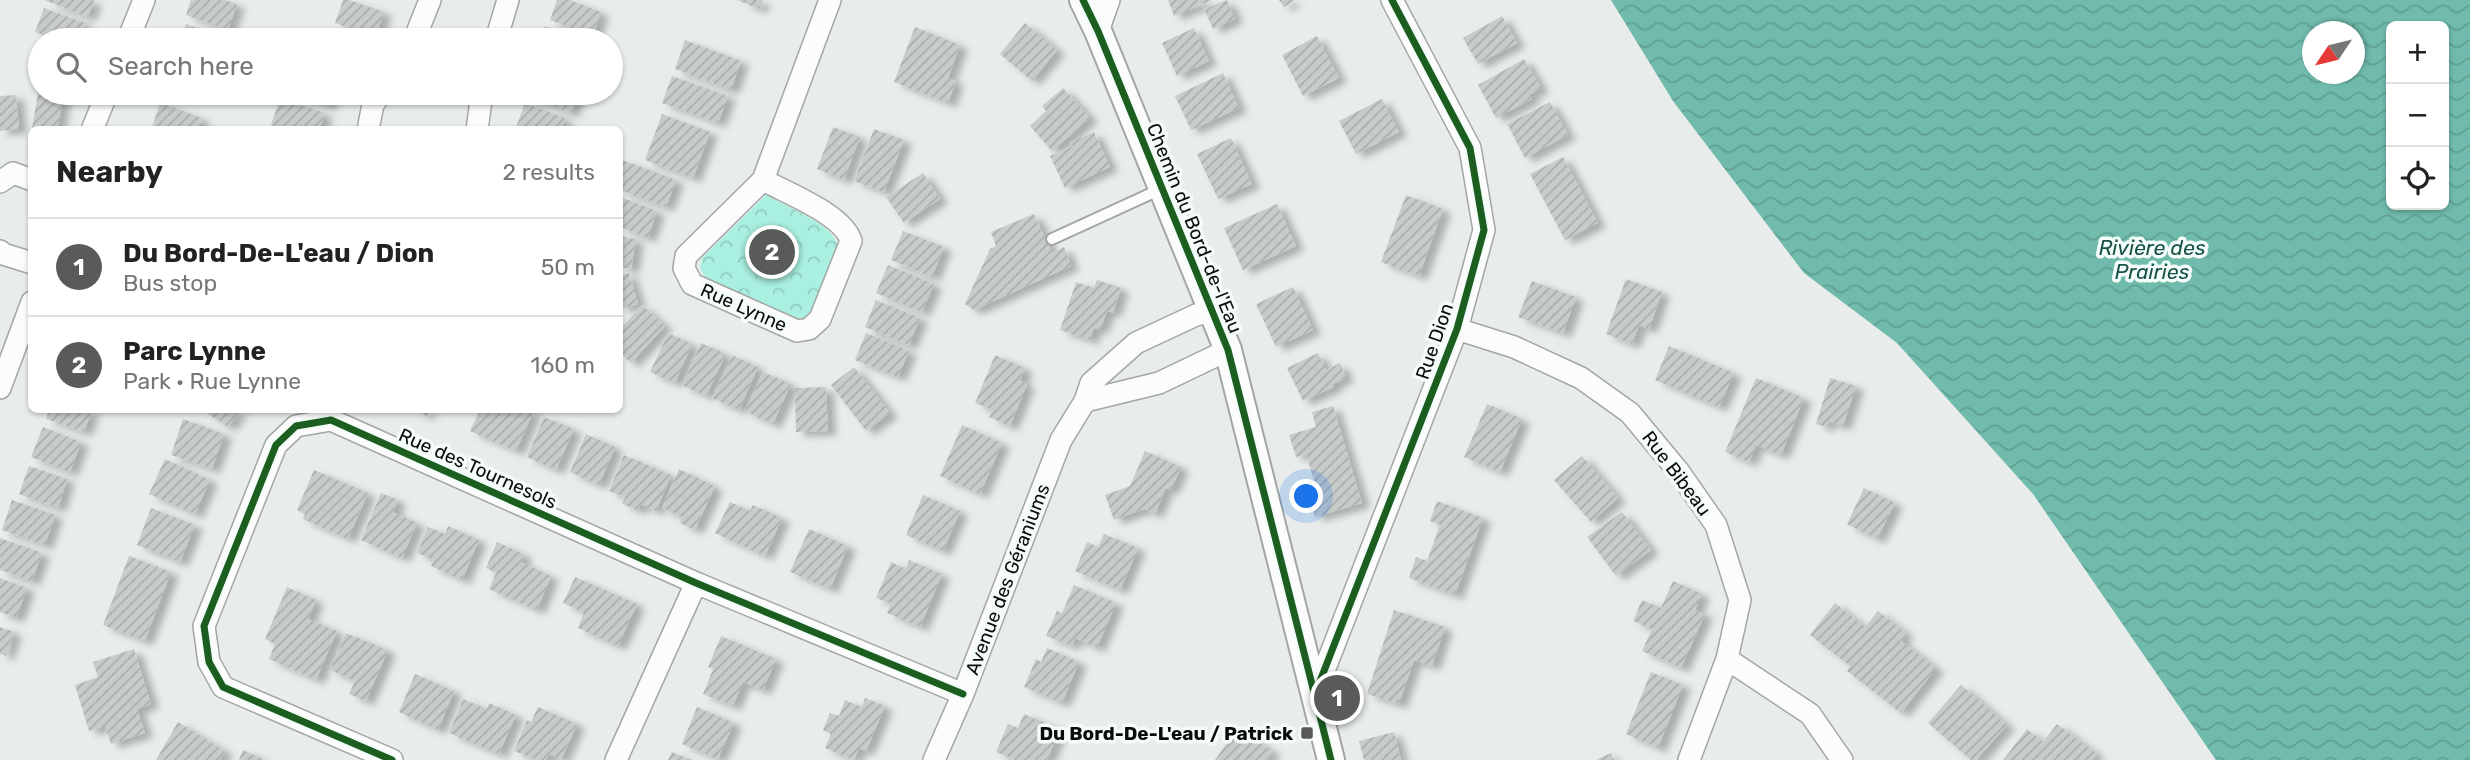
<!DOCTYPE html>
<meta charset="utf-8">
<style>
body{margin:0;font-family:Rubik,sans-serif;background:#f6f6f6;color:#222}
.controls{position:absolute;right:21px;top:21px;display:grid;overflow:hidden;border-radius:10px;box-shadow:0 2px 5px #0004}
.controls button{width:63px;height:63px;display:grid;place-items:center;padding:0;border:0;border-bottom:2px solid #e0e0e0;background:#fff;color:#222;font:35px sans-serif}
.compass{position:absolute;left:2302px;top:21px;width:63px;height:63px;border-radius:50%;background:#fff;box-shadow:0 2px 5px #0004;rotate:235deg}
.you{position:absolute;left:1307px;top:497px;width:24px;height:24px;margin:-18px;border:5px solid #fff;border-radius:50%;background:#1a73e8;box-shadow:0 0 0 10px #1a73e833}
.badge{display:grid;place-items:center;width:46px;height:46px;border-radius:50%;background:#585b5a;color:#fff;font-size:23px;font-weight:700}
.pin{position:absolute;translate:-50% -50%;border:4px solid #fff;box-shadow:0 2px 7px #0006}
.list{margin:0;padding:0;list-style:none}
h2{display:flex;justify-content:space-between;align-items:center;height:91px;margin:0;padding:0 28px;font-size:30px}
h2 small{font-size:23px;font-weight:400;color:#767676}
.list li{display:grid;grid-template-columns:46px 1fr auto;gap:21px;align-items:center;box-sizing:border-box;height:98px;padding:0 28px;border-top:2px solid #e0e0e0}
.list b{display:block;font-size:26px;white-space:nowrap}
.list p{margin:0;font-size:23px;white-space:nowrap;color:#767676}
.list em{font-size:23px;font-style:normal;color:#767676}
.icon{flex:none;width:38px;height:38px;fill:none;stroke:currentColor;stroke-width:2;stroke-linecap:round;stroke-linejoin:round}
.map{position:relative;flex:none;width:2470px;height:760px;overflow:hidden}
.search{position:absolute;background:#fff;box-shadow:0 2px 5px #0004;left:28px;top:28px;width:595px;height:77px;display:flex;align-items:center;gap:18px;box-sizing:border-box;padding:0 24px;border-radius:38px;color:#767676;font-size:26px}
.panel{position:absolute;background:#fff;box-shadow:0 2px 5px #0004;left:28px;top:126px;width:595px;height:287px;border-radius:10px}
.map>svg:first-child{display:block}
</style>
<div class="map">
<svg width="2470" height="760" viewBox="0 0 2470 760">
<defs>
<pattern id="forest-crowns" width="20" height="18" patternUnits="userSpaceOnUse" patternTransform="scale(1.75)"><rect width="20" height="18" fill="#a9f0e1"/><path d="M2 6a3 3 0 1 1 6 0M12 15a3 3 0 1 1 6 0" fill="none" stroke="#90cdc0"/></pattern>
<pattern id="water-waves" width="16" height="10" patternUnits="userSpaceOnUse" patternTransform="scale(1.75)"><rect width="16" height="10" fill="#70bbac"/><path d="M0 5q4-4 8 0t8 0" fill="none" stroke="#60a093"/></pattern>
<pattern id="building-hatch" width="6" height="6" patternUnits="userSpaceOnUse" patternTransform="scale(1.75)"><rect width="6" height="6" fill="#c7cbc9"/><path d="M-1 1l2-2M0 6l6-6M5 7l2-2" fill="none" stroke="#aaadab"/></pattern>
<filter id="shadow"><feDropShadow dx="8" dy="4.5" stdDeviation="3.5" flood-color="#0004"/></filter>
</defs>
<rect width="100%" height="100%" fill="#e8edeb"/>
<!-- forest -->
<path fill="url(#forest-crowns)" d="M766,195C785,206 833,224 838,246L813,310L804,318L794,320L707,281L700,268L702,258Z"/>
<!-- water -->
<path fill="url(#water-waves)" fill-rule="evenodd" d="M1611,0H2470V760H2216L2033,494L1897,343L1804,273L1673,101ZM2391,26H2444V205H2391ZM2312,32H2354V74H2312Z"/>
<!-- building -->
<path fill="url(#building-hatch)" filter="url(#shadow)" d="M44,0H94L88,17Z
M191,0H225L237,4L228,30L186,15Z
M343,0H349L384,12L375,37L335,23Z
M557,0H570L601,12L593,36L550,20Z
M737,0H763L759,9Z
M1168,0H1212L1174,16Z
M1227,0L1235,19L1213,29L1204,9Z
M1279,0H1295L1284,7Z
M44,8L85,23L79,40H57L35,32Z
M1502,16L1517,43L1478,64L1463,38Z
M1025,23L1057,50L1032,81L1000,54Z
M186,24L225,38L224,40H181Z
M544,26L582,40H539Z
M915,27L960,45L948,78L956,81L948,103L894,82Z
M1194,28L1209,61L1177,76L1162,43Z
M325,30L354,40H321Z
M1317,36L1339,78L1303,96L1282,55Z
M685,40L741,61L731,90L675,69Z
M1524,59L1541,88L1529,95L1532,99L1496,118L1478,85Z
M1223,73L1239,108L1191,130L1175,96Z
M672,76L728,96L718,123L662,103Z
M1063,88L1090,118L1052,151L1030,126L1046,111L1042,106Z
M38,93H64L57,130L32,128Z
M292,93H333L328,106Z
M518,93H578L571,113Z
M16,95L19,129L0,131V96Z
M280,98L325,113L319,130H283L271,125Z
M1382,99L1399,132L1356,154L1339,121Z
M1550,102L1568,135L1525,158L1507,124Z
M160,103L202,118L198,130H159L152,127Z
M525,103L565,118L561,130H515Z
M662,114L710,132L693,178L645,160Z
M833,127L860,137L844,180L817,169Z
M874,129L904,140L884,192L854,181Z
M1094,132L1110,167L1065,188L1050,156L1073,146L1071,142Z
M1231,138L1252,184L1218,199L1197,154Z
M1563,157L1598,223L1565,240L1530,174Z
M622,160L676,180L666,207L620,190V167Z
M923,173L940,199L904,223L886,197Z
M1406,195L1443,209L1419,276L1381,262Z
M620,197L657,211L648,238L620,227Z
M1277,204L1296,246L1243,270L1224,228Z
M1034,214L1052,253L1064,247L1071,266L974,310L965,304L990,249L996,246L991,232Z
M903,231L944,247L932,277L891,260Z
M620,236L636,239L631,269L620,267Z
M888,265L934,284L922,312L876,293Z
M629,273L638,304L620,309V275Z
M1626,279L1662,292L1649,329L1639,325L1632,344L1606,334Z
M1097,280L1121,288L1113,313L1107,311L1100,330L1094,328L1090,340L1060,330L1076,282L1094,288Z
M1532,281L1576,297L1563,333L1518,317Z
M1293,287L1313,330L1276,347L1256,304Z
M876,300L920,318L909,345L865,327Z
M642,305L665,326L631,363L620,352V329Z
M668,333L692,344L675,383L650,372Z
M866,333L909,351L898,377L855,360Z
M701,343L726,354L706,396L682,385Z
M1669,346L1734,373L1719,407L1655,380Z
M1318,353L1326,370L1340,363L1346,378L1333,384L1334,387L1303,401L1287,368Z
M732,355L758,367L739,410L712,398Z
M995,355L1025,368L1020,381L1027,384L1010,426L989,417L993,410L975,403Z
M854,367L890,413L866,431L831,385Z
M763,372L791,384L773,424L745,411Z
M1756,378L1804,398L1781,455L1756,445L1749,462L1725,452Z
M1830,378L1856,386L1843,426L1828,421L1826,427L1816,424Z
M826,387L828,431L796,432L795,388Z
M1487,404L1522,419L1500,472L1464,457Z
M1333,406L1362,503L1315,517L1308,493L1317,491L1306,454L1296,457L1289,435L1316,427L1312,412Z
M49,410H92L84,432L46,419Z
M202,410H240L228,427Z
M412,410H429L427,416Z
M480,410H534L516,451L470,431Z
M544,417L574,429L556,470L527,457Z
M183,419L224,434L212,469L171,455Z
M962,425L1002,443L980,494L940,476Z
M43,427L81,442L70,472L31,457Z
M586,434L615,447L599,485L570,472Z
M1145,451L1181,467L1171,490L1166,488L1155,514L1144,509L1114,520L1105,495L1130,486Z
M624,455L671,475L656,511L641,504L638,510L622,504L625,497L609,491Z
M1582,456L1618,498L1591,522L1554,480Z
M165,459L210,480L195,514L149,494Z
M29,466L67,479L58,508L19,494Z
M679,469L715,486L695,530L680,523L682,517L662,508Z
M314,470L368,493L348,539L303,519L305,514L297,510Z
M1864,488L1895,503L1877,539L1847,524Z
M381,493L398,500L393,512L417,523L402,558L361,540Z
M923,495L960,511L943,551L906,535Z
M12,500L55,515L45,545L2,530Z
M1437,501L1483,518L1455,595L1409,578L1416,557L1427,561L1440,525L1430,521Z
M730,502L750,511L753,505L782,518L765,556L715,533Z
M151,508L195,525L180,562L137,545Z
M1622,512L1651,550L1616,576L1587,537Z
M448,526L479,540L462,580L431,566L434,560L417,553L428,527L445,534Z
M809,529L848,546L830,589L790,572Z
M1104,534L1138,548L1120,590L1075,571L1087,542L1098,547Z
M0,538L42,553L32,581L0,570Z
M497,542L524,554L521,562L551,576L537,610L489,589L496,573L486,568Z
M129,556L171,572L145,641L103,625Z
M909,560L942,574L920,627L887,613L891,604L876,598L891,562L906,569Z
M575,577L637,604L618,646L578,628L584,612L563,603Z
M0,578L27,588L16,618L0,612Z
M1673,581L1702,594L1695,610L1705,614L1681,668L1642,651L1652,629L1633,621L1642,600L1661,608Z
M1074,585L1116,603L1097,648L1075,638L1072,646L1046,636L1057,611L1062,613Z
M287,587L316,600L308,619L337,631L316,680L269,659L275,644L265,639Z
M1835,603L1865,627L1878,611L1906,633L1900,640L1936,668L1901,713L1847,671L1850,666L1810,635Z
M1394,610L1445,627L1432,666L1414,660L1399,704L1367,694Z
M0,627L14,632L6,656L0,654Z
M346,633L388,650L366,701L349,694L355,681L330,670Z
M721,636L776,659L763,690L743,682L733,706L703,694L713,669L708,667Z
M1047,648L1079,662L1062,703L1024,687L1036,659L1041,662Z
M134,649L151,704L137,709L145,733L111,744L105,726L89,731L75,685L98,677L93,662Z
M1651,672L1683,685L1658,748L1626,734Z
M415,674L454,691L438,730L399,712Z
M1961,685L2007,725L1976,760H1971L1928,723Z
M865,698L885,706L866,751L859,748L854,760L825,748L831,734L823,730L830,713L839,716L845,700L862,707Z
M463,699L487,709L489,703L516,715L499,754L449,733Z
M538,707L577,724L561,760L549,754L546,760H536L514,751L527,720L531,722Z
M697,707L734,723L718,759L682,744Z
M1024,714L1060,729L1047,760H1015L996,752L1008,724L1018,728Z
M178,722L225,751L220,760H156Z
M2057,724L2097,754L2092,760H2003L2027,729L2043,742Z
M1238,727L1273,752L1267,760H1215Z
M1394,732L1401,760H1364L1359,741Z
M243,750L265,760H239Z
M672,752L691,760H668Z
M1611,753L1614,760H1596Z"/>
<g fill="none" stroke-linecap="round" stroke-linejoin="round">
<defs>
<path id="service" d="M1052,239L1161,189"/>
<path id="minor" d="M1098,31L1109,0
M128,40L144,0
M414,40L430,0
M496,40L508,0
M92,130L107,93
M368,130L373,104L382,93
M477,130L482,93
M763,180C787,193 844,215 851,241L820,319L809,329L797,331L692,284L684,268L686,256L763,180L830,0
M0,182L13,173L32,180
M0,251L3,254L32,263
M1457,329L1514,347L1581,378L1630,413L1679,472L1716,525L1740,600L1727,659L1689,760
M0,388L32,302
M1085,401L1159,383L1228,350
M1727,659L1810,714L1842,760
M1315,694L1457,329L1484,230L1470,148L1392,0
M392,760L223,687L209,662L204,626L276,445L296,426L331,420L696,583L963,694
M616,760L696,583
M934,760L963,694L1061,440L1085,401L1091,383L1136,343L1196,315L1212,311"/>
<path id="tertiary" d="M1083,0L1098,31L1228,350L1331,760"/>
</defs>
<!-- service casing -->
<use href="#service" stroke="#a2a6a4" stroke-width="14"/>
<!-- minor casing -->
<use href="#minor" stroke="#a2a6a4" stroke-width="24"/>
<!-- tertiary casing -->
<use href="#tertiary" stroke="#a2a6a4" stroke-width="30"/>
<!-- service -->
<use href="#service" stroke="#fcfcfc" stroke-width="10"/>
<!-- minor -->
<use href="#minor" stroke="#fcfcfc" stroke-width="21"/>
<!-- tertiary -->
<use href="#tertiary" stroke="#fcfcfc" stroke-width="26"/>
<defs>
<path id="cycleway" d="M1083,0L1098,31L1228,350L1331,760
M1315,694L1457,329L1484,230L1470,148L1392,0
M392,760L223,687L209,662L204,626L276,445L296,426L331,420L696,583L963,694"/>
</defs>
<!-- cycleway casing -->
<use href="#cycleway" stroke="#f3fcf9" stroke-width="11"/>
<!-- cycleway -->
<use href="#cycleway" stroke="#1b5e20" stroke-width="7"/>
</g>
<!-- markers -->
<rect fill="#585b5a" stroke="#f3fcf9" stroke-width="2.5" x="1300" y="726" width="14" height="14" rx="3.5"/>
<g text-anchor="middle" stroke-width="7" stroke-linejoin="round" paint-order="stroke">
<!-- street labels -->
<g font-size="19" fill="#0a0c0c" stroke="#f3fcf9">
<text transform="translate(1195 228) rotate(68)" y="7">Chemin du Bord-de-l'Eau</text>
<text transform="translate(744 307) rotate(24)" y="7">Rue Lynne</text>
<text transform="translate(1434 341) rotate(-71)" y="7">Rue Dion</text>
<text transform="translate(478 468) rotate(24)" y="7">Rue des Tournesols</text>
<text transform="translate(1677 473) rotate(53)" y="7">Rue Bibeau</text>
<text transform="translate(1007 579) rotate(-69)" y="7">Avenue des Géraniums</text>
</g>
<!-- poi labels -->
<g font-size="19" font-weight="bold" fill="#0a0c0c" stroke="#f3fcf9" text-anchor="end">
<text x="1293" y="740">Du Bord-De-L'eau / Patrick</text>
</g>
<!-- water labels -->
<g font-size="21" font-style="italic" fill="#175146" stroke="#f3fcf9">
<text x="2152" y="255">Rivière des<tspan x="2152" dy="24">Prairies</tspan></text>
</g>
</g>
</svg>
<div class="controls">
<button>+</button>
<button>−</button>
<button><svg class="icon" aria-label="locate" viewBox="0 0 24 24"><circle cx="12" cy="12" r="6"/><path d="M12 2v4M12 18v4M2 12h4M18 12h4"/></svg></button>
</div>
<svg class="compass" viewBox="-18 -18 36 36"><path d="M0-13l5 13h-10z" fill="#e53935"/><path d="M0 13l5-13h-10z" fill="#767676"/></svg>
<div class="you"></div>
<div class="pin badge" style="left:1337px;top:698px">1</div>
<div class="pin badge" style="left:772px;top:252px">2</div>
<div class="search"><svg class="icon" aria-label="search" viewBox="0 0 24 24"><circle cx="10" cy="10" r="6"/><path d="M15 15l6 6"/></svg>Search here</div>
<section class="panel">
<h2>Nearby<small>2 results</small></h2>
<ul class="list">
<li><span class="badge">1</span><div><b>Du Bord-De-L'eau / Dion</b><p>Bus stop</p></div><em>50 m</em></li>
<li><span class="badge">2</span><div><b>Parc Lynne</b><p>Park · Rue Lynne</p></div><em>160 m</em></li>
</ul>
</section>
</div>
